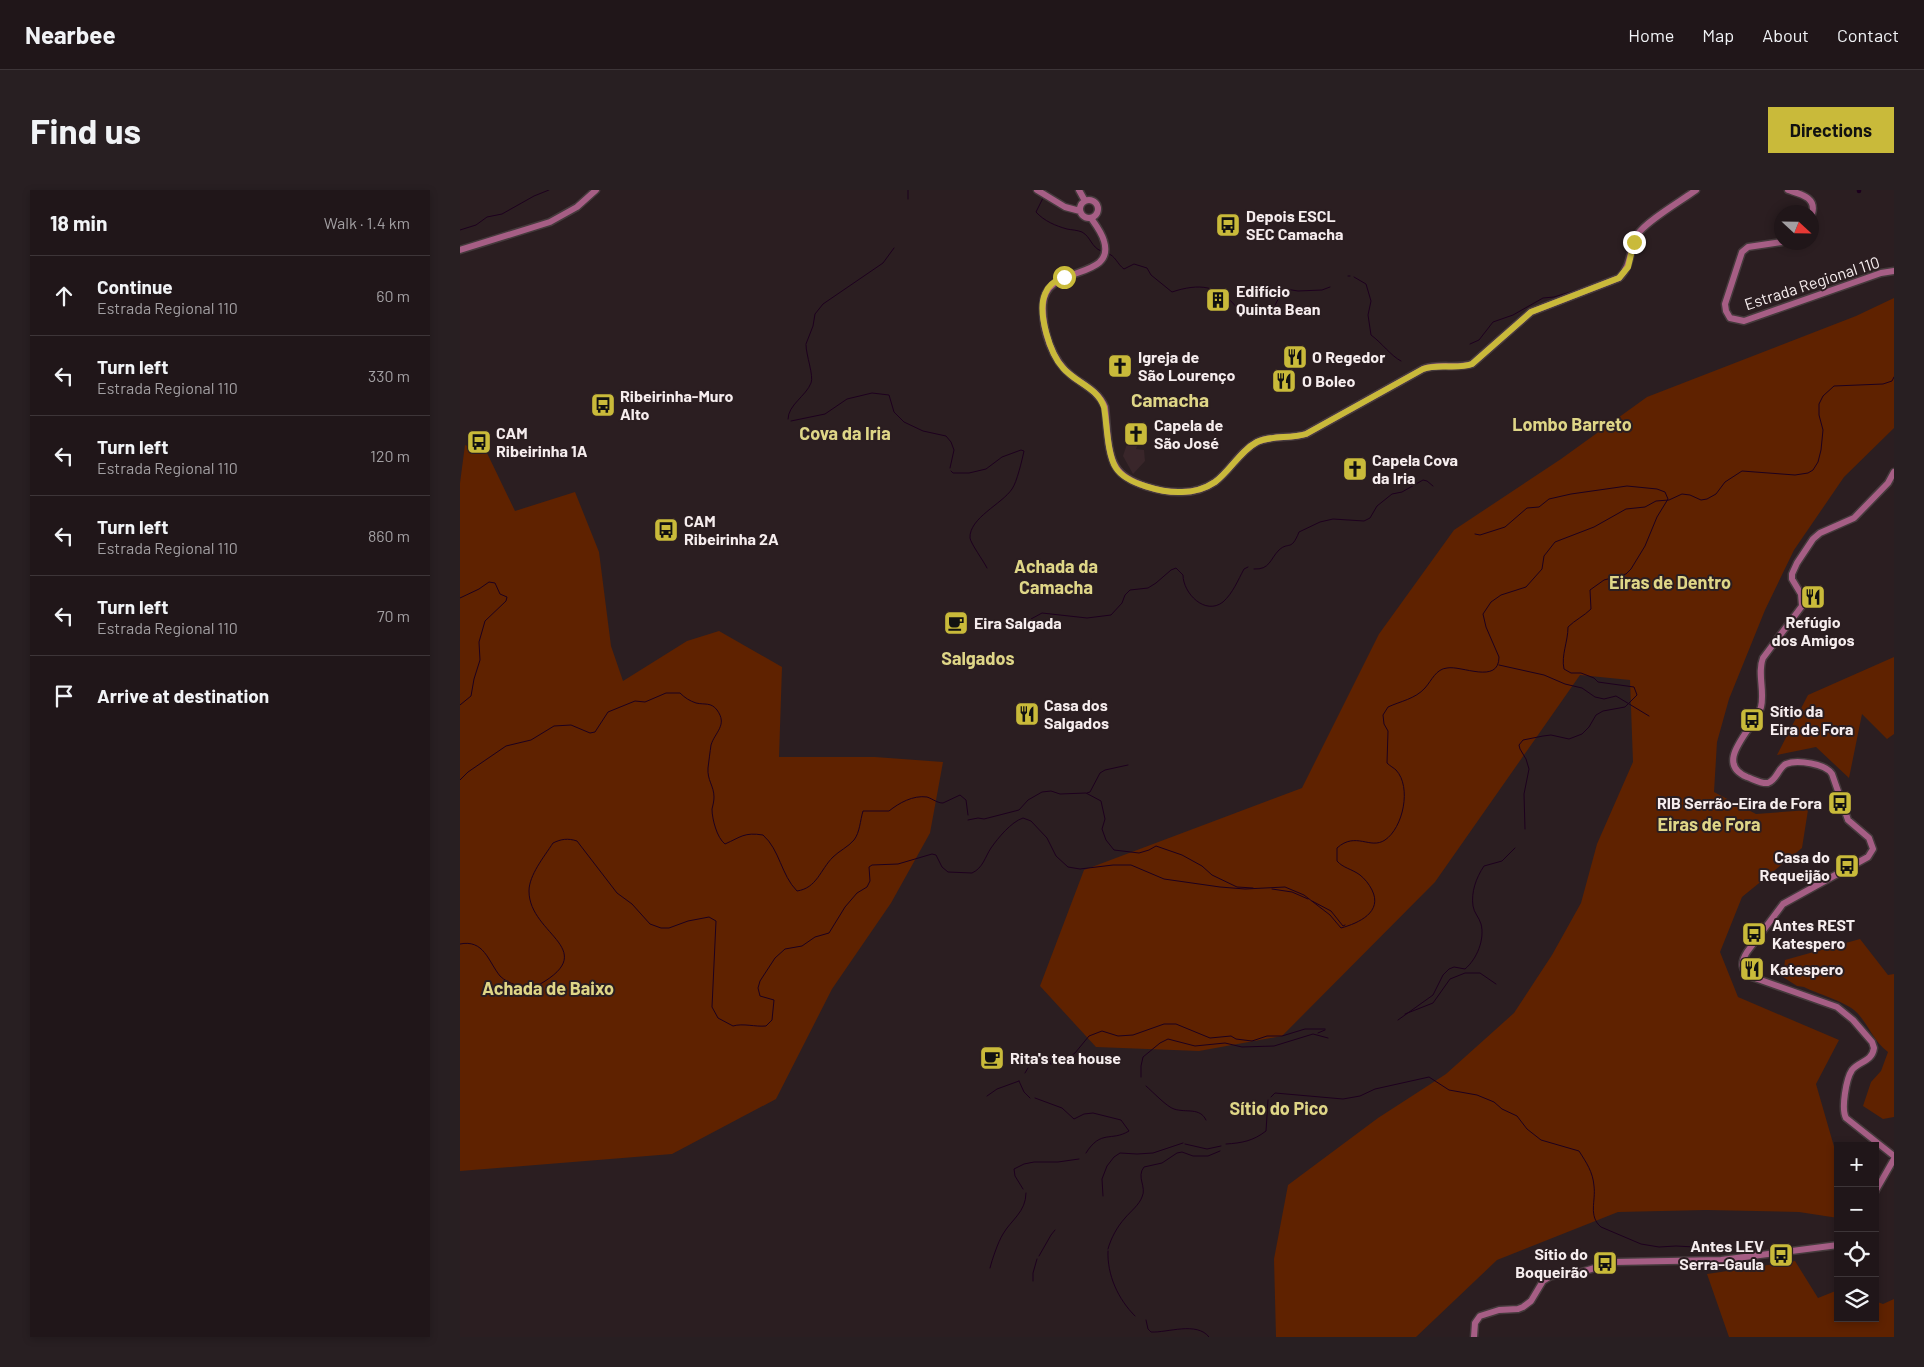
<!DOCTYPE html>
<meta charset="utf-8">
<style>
body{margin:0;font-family:Barlow,sans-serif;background:#281f22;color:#f1f3f6}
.controls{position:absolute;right:15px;bottom:15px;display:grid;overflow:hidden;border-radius:0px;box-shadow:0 2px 8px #0003}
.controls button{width:45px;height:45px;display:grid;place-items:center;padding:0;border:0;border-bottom:1px solid #3d3538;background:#201619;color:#f1f3f6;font:25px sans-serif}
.compass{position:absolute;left:1314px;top:15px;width:45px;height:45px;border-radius:50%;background:#201619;box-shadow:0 2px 8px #0003;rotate:112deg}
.stop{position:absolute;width:15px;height:15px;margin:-11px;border:4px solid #c9ba3a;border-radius:50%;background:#fff}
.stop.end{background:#c9ba3a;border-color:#fff;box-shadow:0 1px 5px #0008}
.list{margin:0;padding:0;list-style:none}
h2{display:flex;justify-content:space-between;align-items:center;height:65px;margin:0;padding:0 20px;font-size:21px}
h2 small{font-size:16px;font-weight:400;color:#a29fa2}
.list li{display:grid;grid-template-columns:32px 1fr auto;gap:15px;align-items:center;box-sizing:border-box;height:80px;padding:0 20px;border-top:1px solid #3d3538}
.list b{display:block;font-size:19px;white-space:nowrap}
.list p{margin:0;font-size:16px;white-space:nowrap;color:#a29fa2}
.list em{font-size:16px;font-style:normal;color:#a29fa2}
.icon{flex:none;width:28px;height:28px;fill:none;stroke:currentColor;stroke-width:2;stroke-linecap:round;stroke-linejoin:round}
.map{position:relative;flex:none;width:1434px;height:1147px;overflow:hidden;border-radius:0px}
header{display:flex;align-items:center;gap:30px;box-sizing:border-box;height:70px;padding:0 25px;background:#201619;border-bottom:1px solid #3d3538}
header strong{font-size:24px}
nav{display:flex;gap:28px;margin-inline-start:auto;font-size:18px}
.intro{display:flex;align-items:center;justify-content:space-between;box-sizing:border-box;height:120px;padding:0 30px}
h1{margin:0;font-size:35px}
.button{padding:12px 22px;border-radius:0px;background:#c9ba3a;color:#111;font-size:18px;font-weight:700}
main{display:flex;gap:30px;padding:0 30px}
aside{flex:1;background:#201619;border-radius:0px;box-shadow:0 2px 8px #0003}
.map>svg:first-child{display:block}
</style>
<header>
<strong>Nearbee</strong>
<nav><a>Home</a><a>Map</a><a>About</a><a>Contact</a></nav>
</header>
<div class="intro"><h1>Find us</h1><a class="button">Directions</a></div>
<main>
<aside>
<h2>18 min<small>Walk · 1.4 km</small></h2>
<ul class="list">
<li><svg class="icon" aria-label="ahead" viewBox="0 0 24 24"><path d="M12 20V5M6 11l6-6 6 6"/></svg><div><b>Continue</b><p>Estrada Regional 110</p></div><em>60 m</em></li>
<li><svg class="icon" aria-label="left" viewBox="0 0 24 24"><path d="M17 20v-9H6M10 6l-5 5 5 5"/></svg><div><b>Turn left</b><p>Estrada Regional 110</p></div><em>330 m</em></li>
<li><svg class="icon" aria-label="left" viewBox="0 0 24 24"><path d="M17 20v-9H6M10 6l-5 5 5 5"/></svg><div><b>Turn left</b><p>Estrada Regional 110</p></div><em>120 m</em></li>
<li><svg class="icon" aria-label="left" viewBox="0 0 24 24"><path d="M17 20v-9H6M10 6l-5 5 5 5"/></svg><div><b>Turn left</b><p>Estrada Regional 110</p></div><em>860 m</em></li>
<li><svg class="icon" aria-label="left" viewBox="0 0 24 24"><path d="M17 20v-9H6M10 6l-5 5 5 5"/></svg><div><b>Turn left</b><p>Estrada Regional 110</p></div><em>70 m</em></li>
<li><svg class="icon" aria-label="arrive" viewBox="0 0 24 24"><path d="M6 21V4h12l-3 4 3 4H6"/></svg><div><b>Arrive at destination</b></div></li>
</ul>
</aside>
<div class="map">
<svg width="1434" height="1147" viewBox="0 0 1434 1147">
<rect width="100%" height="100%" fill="#2b1e21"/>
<!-- built -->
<path fill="#39262a" d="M672,231L685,238L676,259L684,260L685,271L673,284L663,266L670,245Z"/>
<!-- green -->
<path fill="#5f2200" d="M1434,108V238L1384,287L1334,360L1305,420L1269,509L1257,552L1254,602L1296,624L1348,620L1342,658L1282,707L1260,762L1278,807L1379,850L1356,894L1375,960L1378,964V1028L1339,1022L1246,1020L1158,1022L1037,1070L956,1147H816L814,1069L828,995L918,928L986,884L1054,823L1092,765L1121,713L1137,654L1173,572L1170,490L1120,485L975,692L822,846L739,861L636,857L580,796L624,680L842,598L919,444L994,340L1101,269L1187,207L1396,126Z
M5,255L27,263L55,321L115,302L139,362L151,456L163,491L227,451L259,441L322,477L319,567H415L483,572L470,643L431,713L372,799L316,909L212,964L0,981V293Z
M1434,467V544L1427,549L1402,524L1389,588L1356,557L1317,565L1348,505Z
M1400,749L1428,785L1434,784V927L1423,929L1403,916L1411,892L1421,881L1428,862C1412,850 1408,832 1394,820C1385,812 1356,803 1344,797L1337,796L1323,787L1325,770Z
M1335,1071L1358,1108L1378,1100V1128H1415V1111L1423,1114L1434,1109V1147H1269L1247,1084Z"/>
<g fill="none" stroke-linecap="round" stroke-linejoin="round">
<!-- stream -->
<path stroke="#1d001e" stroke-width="1" d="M583,8L576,22C584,31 596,36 607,39C612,40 617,40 622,42C631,47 631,57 641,61
M448,9V0
M0,40L16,35L27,27L42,24L74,6L89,0
M647,63C656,66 657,74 664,79L674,74L687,78L691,85L712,102C739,93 759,95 777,118L788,120
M888,86H890
M894,87L906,94L911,111L908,125L911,145C922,153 931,166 941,171
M792,120L805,121L813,119L822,102L826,99L838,101L862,100L870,97
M346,154L353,136L355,124L363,114L423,73L434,58
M1010,154L1019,150L1033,132L1053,125L1083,108L1094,107L1127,97
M328,229C328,215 346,206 351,193C354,186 346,165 346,155
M331,231L365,224L387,209L412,203L429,205L434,222L444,232L463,241L486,246L491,252L494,260L490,278
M491,281L493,283H509L526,279L542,267L561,260L564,261C562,270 557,292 552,299C542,314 509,328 510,348C511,354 523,370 527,378
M1015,344L1020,345L1045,337L1067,318L1079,317L1089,309L1111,304L1167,296L1197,299L1205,302L1208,309L1197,327L1185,356L1171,379L1166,384L1144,390L1130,400L1131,419C1124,426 1115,430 1108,437C1108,452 1101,465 1104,479L1111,483H1121L1134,488L1138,492L1174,497L1177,505L1165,517L1143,521L1136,525L1129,537L1122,544L1109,549L1091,545L1083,546L1063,550L1059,555L1060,559L1066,569L1069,579L1064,604L1065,639
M794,379C810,380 810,369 819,360C829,351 831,362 839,342L860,332L873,329L904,331L910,328L917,316L932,304L942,302L963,290L967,291L973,296
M0,408L19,399L29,392L35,393L40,404L47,407L46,411L25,431L19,452L20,470L14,489L11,506L0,515
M556,438L565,435L571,429L582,423L627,428L651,425L662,413L665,405L670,400L688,398L696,393L711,380L716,378L723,385C723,403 745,426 763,412C773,403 778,390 784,379L788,377
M1039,475L1084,485L1105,494L1122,498L1135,507L1144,509L1156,506L1189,526
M0,590L8,582L46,556L71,550L94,536L111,535L130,543L135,542L148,522L175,511L185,512L206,503H220C225,508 230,511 236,513C245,515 251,512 257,520C268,535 255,542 251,555C250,562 249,570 248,578C247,590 254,596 254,607C254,611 253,615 252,619C252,629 257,648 265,654C281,647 284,642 303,645C320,660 321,685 337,701C357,698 360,680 373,667C379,661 388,657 394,650C400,642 400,631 403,621H429C439,613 453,605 467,607C473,609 477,613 483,613L500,605L506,610L508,625
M627,603L630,602L640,583L645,580L668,575
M508,630L518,628L524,629L559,620L568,610L582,602L591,601L600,604L626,603L641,611L645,629L642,639L646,650L654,660L679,663L689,660L696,656L722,665L742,676L752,685L777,697L793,698
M812,699L832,702L848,709
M852,711L871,721L883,736L885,735
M0,754C24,749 28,771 40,786C48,794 63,798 73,798C146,760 69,746 69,701C69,685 84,667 93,653C101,649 108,648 117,651L157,703L172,714L190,734L201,738H209L228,731L249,727L256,731L252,817L258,828L273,836C283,833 295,837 306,836L312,830L314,810L300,806L298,798L300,791L315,768L325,759L342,756L355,747L369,743L385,717L397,703L407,697L410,691L409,677L412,675L438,674L472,664L476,665L482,677L488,682L512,683C523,678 525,667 531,658C538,648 551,632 563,628L571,631L587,648L596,666L608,677L620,679L653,675H671L704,689L760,697L785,699L825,697L844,705L870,725L881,738C899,733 923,722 912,700C909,694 905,689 900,685C892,679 883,678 877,671V658C896,641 910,660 925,650C943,638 952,597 936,580C934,578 930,576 927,573L928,541L924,534L923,525L928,517C941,511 955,509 965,498C972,490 976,479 987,478C1001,475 1039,495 1039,467L1026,437L1023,424L1031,412L1041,405L1066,397L1082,379L1084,366L1095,352L1134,337L1166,319L1185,317L1196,311L1209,310L1222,304L1230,305L1241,310L1247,309L1256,304L1265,292L1282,281L1335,285L1348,283L1353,280L1358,272L1361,260L1363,240L1359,225V214L1363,206L1374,196L1423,194L1432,191L1434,187
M945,824L973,813L990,789L1005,783H1020L1036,794
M938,830L973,805L983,785L989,779L994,777L1005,779C1017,769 1025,749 1021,734C1019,727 1014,723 1013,716C1011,702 1016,688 1024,676L1042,671L1055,658
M858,843L865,840
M579,869L590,871V874L603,872L615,863L629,846L642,841L658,846L673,845L704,834H716L750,848L771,846L776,849L792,851L807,846H822L845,839H865
M565,883L568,878
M681,887V876L683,867L700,853L708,849L735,856L765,853L782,857L814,856L853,844L868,848
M559,891L564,902L570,908
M686,896C693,902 707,917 714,919C726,923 740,917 746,930
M527,906L537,899L559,891
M811,907L815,903L883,909L900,906L915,899L969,887L989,900L1017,905L1034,912L1042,919L1057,926L1067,939L1081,950L1119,961C1126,972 1133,982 1134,996C1136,1011 1128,1026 1141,1037L1181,1054L1199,1057L1216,1056L1253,1058
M575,908L602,918L614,929L624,924L633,923L661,930L669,941C651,952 641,939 626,963
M725,954L747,959L761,956
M766,954C782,953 793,951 806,941L808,910
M563,999L555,986L554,979L564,974L574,972H598L619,969
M643,1006L642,989L647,976L654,967L660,963L677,964L693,963L723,953
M648,1059C651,1048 657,1037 665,1028C671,1021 679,1015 682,1007C687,997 676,987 684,977L702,973L717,963L722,962L733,966H748L760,961
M648,1061C647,1085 658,1109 675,1126
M579,1066L591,1045L595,1040
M530,1078C532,1070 538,1052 543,1044C551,1030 566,1022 566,1003
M573,1091V1083L577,1069
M686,1130L688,1139L691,1142C707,1143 737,1131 749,1147"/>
<!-- canal -->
<path stroke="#1d001e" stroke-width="4.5" d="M1399,1V0"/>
<defs>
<path id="major" d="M577,0L605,17L620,21
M619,0L625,11
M1328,0C1340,4 1357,7 1352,24
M620 19a9 9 0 1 1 18 0a9 9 0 1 1-18 0Z
M631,28C636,35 642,43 644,51C656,91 584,74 583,115C582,140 592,171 612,186C625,196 638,201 645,217C647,233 647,264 656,277C666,294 703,303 722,302C733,302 746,298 755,292C770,281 780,261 797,252C811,245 830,249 846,244L963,179C979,173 996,179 1012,174L1071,122L1159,88C1172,76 1169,59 1177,45C1186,31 1221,11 1236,0
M1322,52L1288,57L1282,62L1265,114L1266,121L1270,128L1284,131L1421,83L1434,81
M0,60L90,32L117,17L136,0
M1434,282L1428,293L1394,328L1360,343L1353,349L1337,373L1332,384V389L1341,404L1342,416L1303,468C1297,483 1305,501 1301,517C1296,537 1251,572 1287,587C1293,589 1301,594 1308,593C1317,590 1318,578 1326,574C1337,569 1366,574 1372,584L1388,630L1409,648L1413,659L1408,667L1323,714L1287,762C1280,773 1281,781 1292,787L1377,817L1393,830L1412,852L1414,858C1412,872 1399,871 1392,880C1386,889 1381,919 1386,928L1434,966
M1415,1002L1434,969
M1014,1147L1015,1133L1020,1126L1039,1120L1058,1119L1063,1117L1071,1111L1083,1091L1091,1086L1118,1083L1155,1072L1261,1070L1378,1055"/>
</defs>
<!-- major casing -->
<use href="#major" stroke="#453a3c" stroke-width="9"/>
<!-- major -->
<use href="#major" stroke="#a65e85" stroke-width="6"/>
</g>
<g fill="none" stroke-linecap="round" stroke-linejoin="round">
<!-- route -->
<path stroke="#c9ba3a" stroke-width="6" d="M604,87C596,90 588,95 585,104C577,122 590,164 603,178C616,193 637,197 644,217C647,233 647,264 656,278C666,294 704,303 722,302C733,302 746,298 755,292C770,281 780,261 797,252C811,245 830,249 846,244L963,179C979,173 996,180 1012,174L1071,122L1159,88L1168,77L1174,52"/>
</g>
<!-- icons -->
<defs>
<symbol id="bus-square" viewBox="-11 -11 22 22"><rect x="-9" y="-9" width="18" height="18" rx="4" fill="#c9ba3a" stroke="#2b1e21"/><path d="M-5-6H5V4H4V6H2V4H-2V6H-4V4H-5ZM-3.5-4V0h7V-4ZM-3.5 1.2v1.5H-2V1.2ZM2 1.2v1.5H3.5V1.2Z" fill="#111"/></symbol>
<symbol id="building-square" viewBox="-11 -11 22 22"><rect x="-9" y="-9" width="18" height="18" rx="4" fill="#c9ba3a" stroke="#2b1e21"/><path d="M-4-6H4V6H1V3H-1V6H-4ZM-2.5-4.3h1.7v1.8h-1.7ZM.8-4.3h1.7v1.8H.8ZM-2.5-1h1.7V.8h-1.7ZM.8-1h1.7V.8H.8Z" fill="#111"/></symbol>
<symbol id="restaurant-square" viewBox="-11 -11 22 22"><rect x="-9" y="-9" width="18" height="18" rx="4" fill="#c9ba3a" stroke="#2b1e21"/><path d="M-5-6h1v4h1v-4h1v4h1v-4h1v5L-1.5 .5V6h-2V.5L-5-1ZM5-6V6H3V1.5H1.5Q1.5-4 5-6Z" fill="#111"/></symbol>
<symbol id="church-square" viewBox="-11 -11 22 22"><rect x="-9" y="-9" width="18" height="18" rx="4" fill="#c9ba3a" stroke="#2b1e21"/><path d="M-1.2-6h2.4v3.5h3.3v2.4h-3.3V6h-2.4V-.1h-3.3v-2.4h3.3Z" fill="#111"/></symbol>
<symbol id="cafe-square" viewBox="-11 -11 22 22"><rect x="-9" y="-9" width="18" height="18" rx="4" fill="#c9ba3a" stroke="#2b1e21"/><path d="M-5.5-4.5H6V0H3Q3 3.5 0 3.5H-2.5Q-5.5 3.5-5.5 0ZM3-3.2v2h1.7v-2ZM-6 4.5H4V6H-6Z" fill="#111"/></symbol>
</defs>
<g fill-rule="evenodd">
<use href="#bus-square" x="754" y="21" width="28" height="28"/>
<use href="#building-square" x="744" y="96" width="28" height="28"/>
<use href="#restaurant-square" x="821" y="153" width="28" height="28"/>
<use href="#church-square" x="646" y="162" width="28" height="28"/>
<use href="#restaurant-square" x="810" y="177" width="28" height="28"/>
<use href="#bus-square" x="129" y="201" width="28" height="28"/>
<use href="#church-square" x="662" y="230" width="28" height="28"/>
<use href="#bus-square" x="5" y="238" width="28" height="28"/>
<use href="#church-square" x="881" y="265" width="28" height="28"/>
<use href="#bus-square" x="192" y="326" width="28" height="28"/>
<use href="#restaurant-square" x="1339" y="393" width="28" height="28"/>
<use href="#cafe-square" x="482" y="419" width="28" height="28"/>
<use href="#restaurant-square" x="553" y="510" width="28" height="28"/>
<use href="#bus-square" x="1278" y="516" width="28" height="28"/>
<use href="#bus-square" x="1366" y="599" width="28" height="28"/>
<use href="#bus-square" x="1373" y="662" width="28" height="28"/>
<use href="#bus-square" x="1280" y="730" width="28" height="28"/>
<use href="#restaurant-square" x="1278" y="765" width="28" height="28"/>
<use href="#cafe-square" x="518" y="854" width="28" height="28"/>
<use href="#bus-square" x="1307" y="1051" width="28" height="28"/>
<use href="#bus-square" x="1131" y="1059" width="28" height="28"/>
</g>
<g text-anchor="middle" stroke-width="4" stroke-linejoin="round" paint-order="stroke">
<!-- poi labels -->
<g font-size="16" font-weight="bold" fill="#f6edee" stroke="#2b1e21" text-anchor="start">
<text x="786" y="32">Depois ESCL<tspan x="786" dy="18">SEC Camacha</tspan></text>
<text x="776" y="107">Edifício<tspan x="776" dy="18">Quinta Bean</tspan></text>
<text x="678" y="173">Igreja de<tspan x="678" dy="18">São Lourenço</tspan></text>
<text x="852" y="173">O Regedor</text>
<text x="842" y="197">O Boleo</text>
<text x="160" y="212">Ribeirinha-Muro<tspan x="160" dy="18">Alto</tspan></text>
<text x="694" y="241">Capela de<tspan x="694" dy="18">São José</tspan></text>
<text x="36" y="249">CAM<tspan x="36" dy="18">Ribeirinha 1A</tspan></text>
<text x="912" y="276">Capela Cova<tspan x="912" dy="18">da Iria</tspan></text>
<text x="224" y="337">CAM<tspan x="224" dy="18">Ribeirinha 2A</tspan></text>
<text x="1353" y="438" text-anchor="middle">Refúgio<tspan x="1353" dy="18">dos Amigos</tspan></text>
<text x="514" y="439">Eira Salgada</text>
<text x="584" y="521">Casa dos<tspan x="584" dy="18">Salgados</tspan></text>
<text x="1310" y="527">Sítio da<tspan x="1310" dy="18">Eira de Fora</tspan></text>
<text x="1362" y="619" text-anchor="end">RIB Serrão-Eira de Fora</text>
<text x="1370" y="673" text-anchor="end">Casa do<tspan x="1370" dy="18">Requeijão</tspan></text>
<text x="1312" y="741">Antes REST<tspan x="1312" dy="18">Katespero</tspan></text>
<text x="1310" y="785">Katespero</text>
<text x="550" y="874">Rita's tea house</text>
<text x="1304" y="1062" text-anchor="end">Antes LEV<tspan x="1304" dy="18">Serra-Gaula</tspan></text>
<text x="1128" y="1070" text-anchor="end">Sítio do<tspan x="1128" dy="18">Boqueirão</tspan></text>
</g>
<!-- street labels -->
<g font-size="16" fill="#f6edee" stroke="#2b1e21">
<text transform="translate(1352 93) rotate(-18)" y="6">Estrada Regional 110</text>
</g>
<!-- neighbourhood labels -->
<g font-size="18" font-weight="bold" fill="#dfd687" stroke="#2b1e21">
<text x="1112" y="241">Lombo Barreto</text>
<text x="385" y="250">Cova da Iria</text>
<text x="596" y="383">Achada da<tspan x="596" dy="21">Camacha</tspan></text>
<text x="1210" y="399">Eiras de Dentro</text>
<text x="518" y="475">Salgados</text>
<text x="1249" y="641">Eiras de Fora</text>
<text x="88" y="805">Achada de Baixo</text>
<text x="819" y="925">Sítio do Pico</text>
</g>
<!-- quarter labels -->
<g font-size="19" font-weight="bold" fill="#dfd687" stroke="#2b1e21">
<text x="710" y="217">Camacha</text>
</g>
</g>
</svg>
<div class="controls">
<button>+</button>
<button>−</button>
<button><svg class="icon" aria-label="locate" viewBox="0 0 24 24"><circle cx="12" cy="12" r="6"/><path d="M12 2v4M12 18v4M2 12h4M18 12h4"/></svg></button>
<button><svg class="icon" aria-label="layers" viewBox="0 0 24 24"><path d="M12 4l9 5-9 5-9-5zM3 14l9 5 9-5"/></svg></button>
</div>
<svg class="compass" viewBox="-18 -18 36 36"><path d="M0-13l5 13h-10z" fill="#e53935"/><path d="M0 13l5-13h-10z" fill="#a29fa2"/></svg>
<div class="stop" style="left:604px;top:87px"></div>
<div class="stop end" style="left:1174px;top:52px"></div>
</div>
</main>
